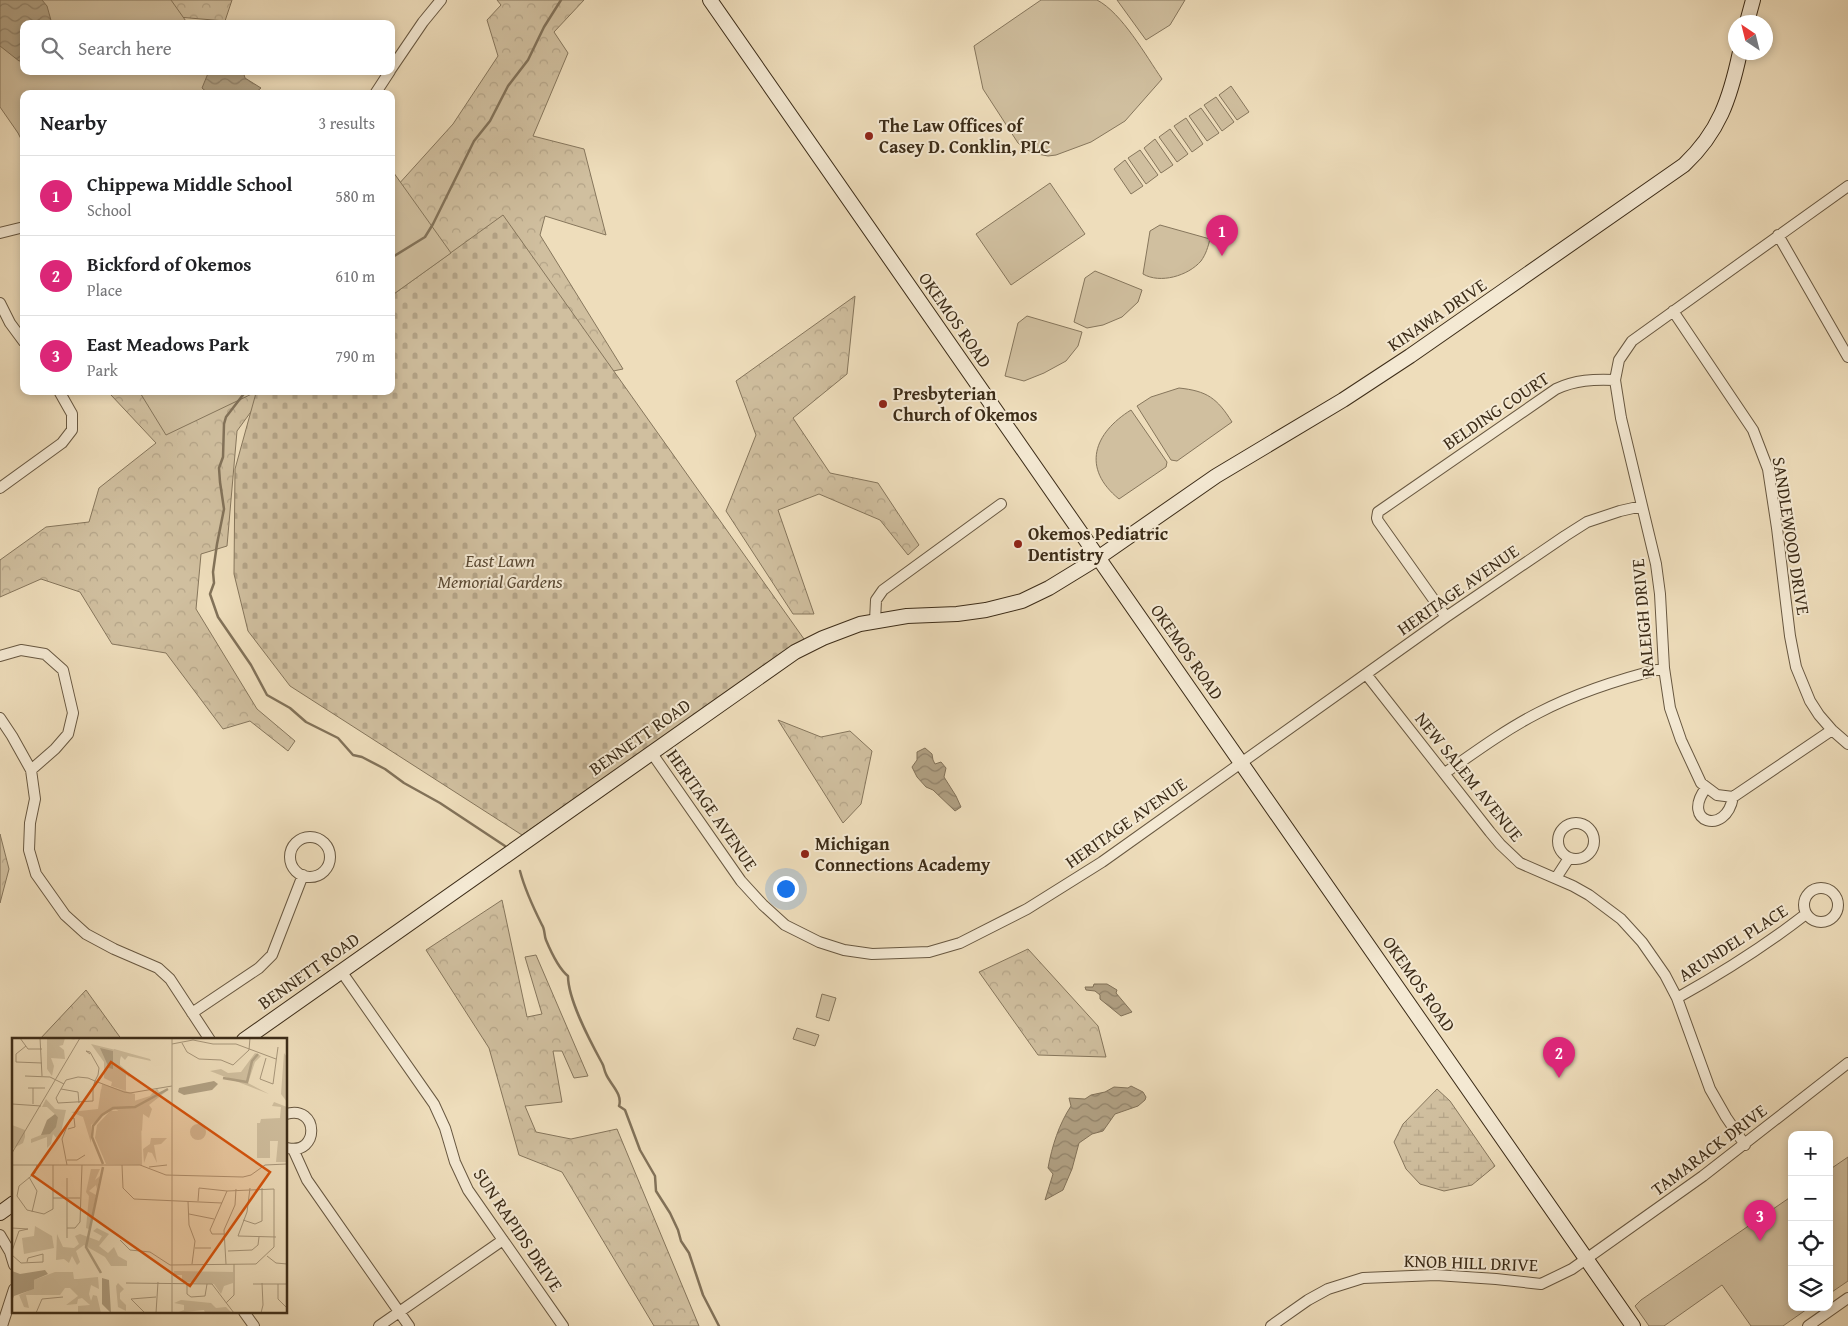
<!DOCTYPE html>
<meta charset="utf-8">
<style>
body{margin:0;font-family:"Gentium Book Plus",serif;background:#f2f2f2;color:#202124}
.controls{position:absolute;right:15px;bottom:15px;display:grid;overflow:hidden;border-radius:10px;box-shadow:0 2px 8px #0003}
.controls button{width:45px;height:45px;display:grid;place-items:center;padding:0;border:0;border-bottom:1px solid #e0e0e0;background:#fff;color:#202124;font:25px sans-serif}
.compass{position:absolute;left:1728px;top:15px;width:45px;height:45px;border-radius:50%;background:#fff;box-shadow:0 2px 8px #0003;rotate:325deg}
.you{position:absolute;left:785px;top:888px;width:18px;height:18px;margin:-12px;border:4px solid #fff;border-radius:50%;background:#1a73e8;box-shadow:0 0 0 8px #1a73e833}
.badge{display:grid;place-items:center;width:32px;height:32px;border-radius:50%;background:#db2777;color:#fff;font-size:16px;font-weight:700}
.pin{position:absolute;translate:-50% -41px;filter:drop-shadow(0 1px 2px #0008)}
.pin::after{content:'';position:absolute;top:26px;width:18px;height:15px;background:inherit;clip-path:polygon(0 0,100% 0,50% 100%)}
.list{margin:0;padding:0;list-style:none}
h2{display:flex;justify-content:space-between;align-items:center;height:65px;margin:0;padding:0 20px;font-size:21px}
h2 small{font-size:16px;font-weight:400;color:#757577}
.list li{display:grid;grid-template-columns:32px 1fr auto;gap:15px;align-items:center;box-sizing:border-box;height:80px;padding:0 20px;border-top:1px solid #e0e0e0}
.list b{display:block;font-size:19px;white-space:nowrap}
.list p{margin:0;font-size:16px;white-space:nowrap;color:#757577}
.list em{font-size:16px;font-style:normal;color:#757577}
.icon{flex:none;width:28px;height:28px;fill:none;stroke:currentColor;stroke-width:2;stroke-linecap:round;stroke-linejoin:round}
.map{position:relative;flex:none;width:1848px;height:1326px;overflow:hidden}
.search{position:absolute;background:#fff;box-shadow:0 2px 8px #0003;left:20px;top:20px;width:375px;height:55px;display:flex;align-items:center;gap:12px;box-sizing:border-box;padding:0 18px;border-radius:10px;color:#757577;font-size:19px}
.panel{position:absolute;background:#fff;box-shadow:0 2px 8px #0003;left:20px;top:90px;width:375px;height:305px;border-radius:10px}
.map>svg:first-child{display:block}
</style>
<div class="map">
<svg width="1848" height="1326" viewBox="0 0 1848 1326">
<defs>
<pattern id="forest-crowns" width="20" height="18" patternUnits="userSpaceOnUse" patternTransform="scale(1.25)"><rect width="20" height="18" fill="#d0bf9f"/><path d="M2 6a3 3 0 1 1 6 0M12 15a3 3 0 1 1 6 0" fill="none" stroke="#b4a488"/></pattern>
<pattern id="wetland-marsh" width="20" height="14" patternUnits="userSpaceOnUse" patternTransform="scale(1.25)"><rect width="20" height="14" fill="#d0bf9f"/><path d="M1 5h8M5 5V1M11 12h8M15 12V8" fill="none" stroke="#b4a488"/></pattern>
<pattern id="cemetery-stones" width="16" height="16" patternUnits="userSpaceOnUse" patternTransform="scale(1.25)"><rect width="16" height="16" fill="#d0bf9f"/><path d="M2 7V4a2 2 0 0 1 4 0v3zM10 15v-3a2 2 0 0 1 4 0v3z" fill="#b4a488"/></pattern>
<pattern id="water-waves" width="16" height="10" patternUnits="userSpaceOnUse" patternTransform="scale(1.25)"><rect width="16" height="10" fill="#b1a184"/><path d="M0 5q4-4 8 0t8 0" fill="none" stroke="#91836b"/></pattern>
</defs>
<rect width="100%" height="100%" fill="#edb"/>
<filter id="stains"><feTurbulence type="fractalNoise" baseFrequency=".004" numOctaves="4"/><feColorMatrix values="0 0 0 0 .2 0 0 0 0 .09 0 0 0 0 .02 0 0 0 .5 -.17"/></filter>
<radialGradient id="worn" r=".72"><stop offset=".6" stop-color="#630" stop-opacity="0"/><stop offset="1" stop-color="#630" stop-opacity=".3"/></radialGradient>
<!-- forest -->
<path fill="url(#forest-crowns)" stroke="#86765c" d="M42,0H232L225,21L47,6Z
M497,0H584L554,32L568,53L533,136L584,149L606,235L545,216L540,235L623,369L594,375L391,294L397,186L453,124L498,56L487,20L501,5Z
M855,296L847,374L793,418L830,473L878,483L919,545L908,555L880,520L819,494L778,510L814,614H793L726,511L756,435L736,381Z
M110,391H266L237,431L227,546L201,554L196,609L257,709L295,741L288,751L250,721L223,729L166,653L112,644L80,592L41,579L0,597V560L46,527L89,522L99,488L156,443L111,395Z
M778,720L821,737L850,731L872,751L861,804L843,823Z
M0,834L9,869L0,903Z
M502,900L527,1017L542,1014L525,957L536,955L588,1076L574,1078L562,1051H553L562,1102L525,1106L536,1132L571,1139L617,1129L699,1326H654L562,1172L519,1155L489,1048L426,950Z
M1028,949L1098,1026L1106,1057L1038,1055L979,972Z
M86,990L122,1040H39Z"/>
<!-- wetland -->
<path fill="url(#wetland-marsh)" stroke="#86765c" d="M1437,1089L1450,1101L1495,1166L1472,1185L1444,1191L1420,1184L1406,1169L1394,1142L1403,1124Z"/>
<!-- cemetery -->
<path fill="url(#cemetery-stones)" stroke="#86765c" d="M503,215L804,639L522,835L290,686L248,631L234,574L235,469L256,393L258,391H391V296Z"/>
<!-- park -->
<path fill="#d0bf9f" stroke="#86765c" d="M0,0H171L188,24H24V71H222L239,94H24V145L18,133L0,107Z
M1041,0H1097C1122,13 1146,56 1162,79L1125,121L1091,142L1056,155L1048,156L1032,153L1018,143L983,89L974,46Z
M1117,0H1185L1170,25L1146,40Z
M1231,86L1249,112L1237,120L1219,95Z
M1216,97L1234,122L1222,131L1204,105Z
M1201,108L1219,133L1207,141L1189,116Z
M1186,118L1203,144L1192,152L1174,126Z
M1170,129L1188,154L1177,162L1159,137Z
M1155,139L1173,165L1161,173L1144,148Z
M1140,150L1158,175L1146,184L1128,158Z
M1125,160L1143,186L1131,194L1114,169Z
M391,169L451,253L391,296Z
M1050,183L1085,234L1011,285L976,234Z
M1160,225L1210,239C1208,247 1206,254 1201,261C1188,276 1160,284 1143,274L1150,231Z
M1095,271L1142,290L1138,302L1122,317L1103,325L1087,328L1074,322L1085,278Z
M1027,316L1082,332L1078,346L1066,361L1044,373L1024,381L1005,376L1018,323Z
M1179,388C1207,391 1217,398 1232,422L1177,461L1171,460L1137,406L1151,397Z
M139,391H258L166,435Z
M1131,410L1167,462L1166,467L1119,499C1081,468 1094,433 1131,410Z
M822,994L836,998L829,1021L816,1017Z
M797,1028L819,1035L815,1046L793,1039Z
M1848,1157V1281L1829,1294V1170Z
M1792,1196V1307H1810L1783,1326H1751L1722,1285L1664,1326H1649L1635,1306L1641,1300Z"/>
<!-- water -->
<path fill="url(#water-waves)" stroke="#827259" d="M0,0H42L47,6L52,24H24V60L19,61L0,46Z
M209,71H243L245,78L261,88L254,94H209L202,88Z
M925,748L932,754L933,760L935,764L941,762L946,768L944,777L956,796L961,807L955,811L933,790L926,787L917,777L912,767L917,760V752Z
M1094,984H1107L1117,990L1116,993L1132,1012L1121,1016L1100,999V995L1095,991L1086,990L1085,987H1093Z
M1131,1086L1143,1092L1146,1097L1145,1100L1138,1106L1115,1114L1103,1131L1092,1134L1079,1143L1072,1169L1063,1190L1045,1200L1053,1174L1048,1168C1052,1146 1059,1124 1071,1106L1069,1098L1085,1099L1091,1095L1105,1092L1114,1087L1128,1088Z"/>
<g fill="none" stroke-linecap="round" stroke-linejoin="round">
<!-- stream -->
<path stroke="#827259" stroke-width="2.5" d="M391,258L425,237L433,224L474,141L490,121L508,86L528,60L544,27L561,0
M246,391L226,417L224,424L223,457L219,468L220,482L224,509L217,544L213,572L214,583L210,594L218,617L251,665L267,695L290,708L306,722L338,738L353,755L362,757L385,769L404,783L440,803L505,846
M520,871C525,890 533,907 542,925C545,929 544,935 546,940C551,952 558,968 568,976C568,1000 590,1041 602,1063C604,1066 604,1070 606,1074C610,1084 623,1094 619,1106L625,1110L640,1150L655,1176L656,1191L670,1213L678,1230L681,1241L689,1253L703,1295L719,1326"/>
<defs>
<path id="street" d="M391,69L423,22L441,0
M375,94L390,71
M0,233L24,227
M1778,235L1848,357
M0,303L10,323L24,342
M1673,311L1753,430L1768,469L1777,528L1790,636L1796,667L1810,701L1819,715L1832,730L1848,744
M0,488L62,443L72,430V414L59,391
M1446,617L1378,521L1377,518L1378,512L1556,389C1575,380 1594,379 1615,380
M875,621L876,600L883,590L1001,504
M0,656L21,650L45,654L63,670L73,713L68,734L55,749L31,770
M1366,674L1490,832L1500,844L1520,863L1573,886L1589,895L1621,919L1642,942L1665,975L1677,998L1710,1089L1726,1117L1745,1145
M0,718L12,736L31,770L35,799L30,823L29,850L36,874L65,915L86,934L114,949L158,968L170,979L210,1040
M1832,730L1733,797L1717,795L1701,783L1681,740L1670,708L1664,668L1660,594L1656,564L1621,418L1615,380L1619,360L1632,341L1848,186
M651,752L741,881L763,905L785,925L819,942L844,950L872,954L929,952L960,943L1027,909L1102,862L1446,617L1565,536L1587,522L1620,511L1642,506
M1445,773C1475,752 1505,730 1538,713C1578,692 1620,679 1664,668
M1706,788C1680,822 1726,837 1733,797
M1558 841a18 18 0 1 1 36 0a18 18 0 1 1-36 0Z
M290 857a20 20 0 1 1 40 0a20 20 0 1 1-40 0Z
M1556,878L1569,858
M1804 905a17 17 0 1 1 34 0a17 17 0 1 1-34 0Z
M341,971L434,1104L445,1128L455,1162L468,1190L563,1326
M1677,998C1722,973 1766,945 1806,914
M192,1013L259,968L272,955L303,875
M286,1114C319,1104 320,1156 287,1148
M293,1149L307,1180L409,1326
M0,1235L10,1252L14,1265
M244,1312L254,1326
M2,1326L14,1289
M379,1326L503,1240
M1271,1326L1308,1300L1328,1289L1363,1278L1436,1275L1496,1279L1541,1284L1572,1269L1703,1176L1848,1063
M1808,1326L1848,1298"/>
<path id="secondary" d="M710,0L1633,1326
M1747,22L1753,0
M244,1040L795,652L823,638L860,624L907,616L957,614L986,610L1022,601L1049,588L1098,558L1216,476L1343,400L1410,356L1684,165C1719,132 1730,99 1740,52
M0,1213L14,1203"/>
</defs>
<!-- street casing -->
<use href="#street" stroke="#685841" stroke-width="12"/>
<!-- secondary casing -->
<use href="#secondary" stroke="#3c2c18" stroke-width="16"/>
<!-- street -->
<use href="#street" stroke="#f4e9d3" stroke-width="10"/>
<!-- secondary -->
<use href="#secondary" stroke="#f4e9d3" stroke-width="14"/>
</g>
<!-- markers -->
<g fill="#8f2418" stroke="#f4e9d3" stroke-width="2">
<circle cx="869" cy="136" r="5"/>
<circle cx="883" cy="404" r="5"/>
<circle cx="1018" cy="544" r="5"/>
<circle cx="805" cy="854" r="5"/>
</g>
<g text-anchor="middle" stroke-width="4" stroke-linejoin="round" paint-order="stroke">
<!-- poi labels -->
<g font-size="18" font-weight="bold" fill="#3c2c18" stroke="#f4e9d3" text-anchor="start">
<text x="879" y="132">The Law Offices of<tspan x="879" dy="21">Casey D. Conklin, PLC</tspan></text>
<text x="893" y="400">Presbyterian<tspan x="893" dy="21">Church of Okemos</tspan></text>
<text x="1028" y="540">Okemos Pediatric<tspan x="1028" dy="21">Dentistry</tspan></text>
<text x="815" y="850">Michigan<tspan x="815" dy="21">Connections Academy</tspan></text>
</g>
<!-- street labels -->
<g font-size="18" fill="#3c2c18" stroke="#f4e9d3">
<text transform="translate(1437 315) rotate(-34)" y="6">KINAWA DRIVE</text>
<text transform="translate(955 320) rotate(55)" y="6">OKEMOS ROAD</text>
<text transform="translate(1496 411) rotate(-34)" y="6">BELDING COURT</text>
<text transform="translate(1791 536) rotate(81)" y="6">SANDLEWOOD DRIVE</text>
<text transform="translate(1458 590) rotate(-35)" y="6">HERITAGE AVENUE</text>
<text transform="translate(1643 618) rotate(-95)" y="6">RALEIGH DRIVE</text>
<text transform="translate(1187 652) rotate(55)" y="6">OKEMOS ROAD</text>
<text transform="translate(640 737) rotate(-35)" y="6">BENNETT ROAD</text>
<text transform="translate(1469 777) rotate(51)" y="6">NEW SALEM AVENUE</text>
<text transform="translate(712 810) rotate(55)" y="6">HERITAGE AVENUE</text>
<text transform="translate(1126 823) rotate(-35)" y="6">HERITAGE AVENUE</text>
<text transform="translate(1733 943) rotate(-33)" y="6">ARUNDEL PLACE</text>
<text transform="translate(309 971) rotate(-35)" y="6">BENNETT ROAD</text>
<text transform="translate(1419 984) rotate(55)" y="6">OKEMOS ROAD</text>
<text transform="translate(1709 1150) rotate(-37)" y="6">TAMARACK DRIVE</text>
<text transform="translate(518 1230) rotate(56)" y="6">SUN RAPIDS DRIVE</text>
<text transform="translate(1471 1263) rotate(2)" y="6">KNOB HILL DRIVE</text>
</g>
<!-- park labels -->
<g font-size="18" font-style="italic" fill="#5a4933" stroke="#f4e9d3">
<text x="500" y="567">East Lawn<tspan x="500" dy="21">Memorial Gardens</tspan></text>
</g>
</g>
<!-- overview -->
<g transform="translate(12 1038)">
<rect width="275" height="275" fill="#edb"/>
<path d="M35,0H59L64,2L53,0L51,7L47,8L52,12L53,21L39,20L42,28L40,38L35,31ZM102,11L138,21L139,23L116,18L113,22L109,18L107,26L119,37L117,39L103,27ZM243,15L249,18L243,24L236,45L257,56L198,33L209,31L216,35L229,34ZM272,15L275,19V64L269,56ZM145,50L147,54L156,52L137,67L140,71L137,80L131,76L130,93L104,71L94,75L79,87V105L71,79L59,74L86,71L89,51L122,63L138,58ZM34,61L43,71L54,72L48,99L45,101L41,96L39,106L35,110V99L19,105V101L29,97L46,79L35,69H30ZM262,64L275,69V124H264L266,103H257V86L248,85L249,81L268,80L269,69L260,68ZM0,87L13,92V99L11,105L0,111ZM139,100H155L149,106L142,107L145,125L140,115L136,114L132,125L131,111L138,106ZM79,131H88L83,142L88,138L85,151L84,147L77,153L84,157L77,191L74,190L77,158L74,154ZM85,190L97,196L87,208L96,215L102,209L106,218L115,223V228H99L93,219L72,207L64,213L68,224L65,227L60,218L57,225L52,221L44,222L45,196L51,209L62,210L67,206L63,198L68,196L87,203L90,198L81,193ZM43,234H61L62,241H66L86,239L87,251L79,247L77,256L79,263L81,257L85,258L89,275H66V268L78,267L70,260L66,261L65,266L54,267L66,258L58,250H53L48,257H14L17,270L12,269L7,257L21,251L22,242ZM106,245L112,251L108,255V261L114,267V273L106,269L104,248ZM169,262L199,265L204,270L214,269L220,275H193L192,272L164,275L172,272V267L162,265Z" fill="#d0bf9f"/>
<path d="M23,188L40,198L42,210L12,216L10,200L22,198Z" fill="#d0bf9f"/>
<path d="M129,72L130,127L94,126L83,100L85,87L98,73Z" fill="#d0bf9f"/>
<path d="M79,6L108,13V28L114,32V53L99,48L100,44L92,40V24ZM90,46L123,56V72L87,71ZM245,85H258V120H245ZM178 94a8 8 0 1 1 16 0a8 8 0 1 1-16 0ZM162,233L221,234V245L212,248L209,256L202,246L170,244V237H161Z" fill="#d0bf9f"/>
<path d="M88,10L101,13V31L97,30ZM202,43L206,46L200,52L172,57L166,54L167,50ZM43,76L46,79L44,89L38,96L29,97L35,82ZM33,232L36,236L22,242V251L2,258L0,263V233L8,236ZM90,240L97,242L99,275L90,266Z" fill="#b1a184"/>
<path fill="none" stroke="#b1a184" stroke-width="2.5" d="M211,40L235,44L240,23L246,16M91,126L80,99L81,88L90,77L101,70L123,69L156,51M89,235L74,209L91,129"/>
<path fill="none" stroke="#a7967a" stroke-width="1" d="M8,0L16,11H30M28,0L30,38M170,5L175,14L187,21L209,22L221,27L237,12L238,0M160,6L181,2L201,6H224L264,21M14,8L4,16V24L30,25M78,16L74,13L78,14L87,30L86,37L83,43L81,49V63L46,65L44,60L54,42L66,39L76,40L83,43L112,54L118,55L160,48M254,20L248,41L261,46L266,9M13,38L38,39L52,46M16,50H33M21,50V66M49,51L66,54L67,65M0,66L29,68M0,115L68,0M55,122H65L73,117M0,127H128L154,137L231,139L239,137L253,127L275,126M25,127L23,135L7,148L5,158L15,172L32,176L41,171V127M55,127L50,101L58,81L62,80L63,89L56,91M110,127L111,150L122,161L210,165M137,129L155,127M17,139L25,153L20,174M238,150L235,174L226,198L264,199M41,160H68M176,163L177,187L183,203L180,226M177,176L202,181M231,182L243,186L250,183V150M0,190L16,191L7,193M55,190H63L68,184L70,127M212,196H200L198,192L215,153M55,200V140M108,202L118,212L138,214L158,227L244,226L262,209V151L215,153L187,150L186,163M183,210H199M0,213L7,193M216,213L240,212L246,207L247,199M0,217L9,225L31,224V216L16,220L15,224M255,218L264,225L275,226M214,226L212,192L223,167L224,151M114,245L200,246L222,275M175,246V256L179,259L193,258L195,246M241,246H275M266,246V261L275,270M119,261L144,259M119,261L133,275M214,265L222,257V226M24,275L30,261L51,259M144,275L146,244M160,275V0M249,275L251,267L250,245"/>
<path fill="#d7540d" fill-opacity="0.15" stroke="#d7540d" stroke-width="2.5" d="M99,24L258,134L178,248L20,137Z"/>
<rect width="275" height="275" fill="none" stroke="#3c2c18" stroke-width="2.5"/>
</g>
<rect width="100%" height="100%" filter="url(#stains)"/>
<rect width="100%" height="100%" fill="url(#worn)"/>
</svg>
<div class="controls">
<button>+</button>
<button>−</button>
<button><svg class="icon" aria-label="locate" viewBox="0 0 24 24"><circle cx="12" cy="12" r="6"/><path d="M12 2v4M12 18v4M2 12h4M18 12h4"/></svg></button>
<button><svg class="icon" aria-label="layers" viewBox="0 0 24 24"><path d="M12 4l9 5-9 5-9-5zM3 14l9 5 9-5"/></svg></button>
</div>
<svg class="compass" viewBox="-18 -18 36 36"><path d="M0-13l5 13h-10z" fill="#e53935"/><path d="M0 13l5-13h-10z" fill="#757577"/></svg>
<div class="you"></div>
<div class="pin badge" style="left:1222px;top:256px">1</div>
<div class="pin badge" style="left:1559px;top:1078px">2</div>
<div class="pin badge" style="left:1760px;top:1241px">3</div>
<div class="search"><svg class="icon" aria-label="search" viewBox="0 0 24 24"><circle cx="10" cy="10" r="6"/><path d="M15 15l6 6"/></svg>Search here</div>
<section class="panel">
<h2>Nearby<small>3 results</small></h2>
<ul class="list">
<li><span class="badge">1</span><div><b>Chippewa Middle School</b><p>School</p></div><em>580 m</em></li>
<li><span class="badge">2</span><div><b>Bickford of Okemos</b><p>Place</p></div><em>610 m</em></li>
<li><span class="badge">3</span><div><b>East Meadows Park</b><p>Park</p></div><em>790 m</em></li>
</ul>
</section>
</div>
